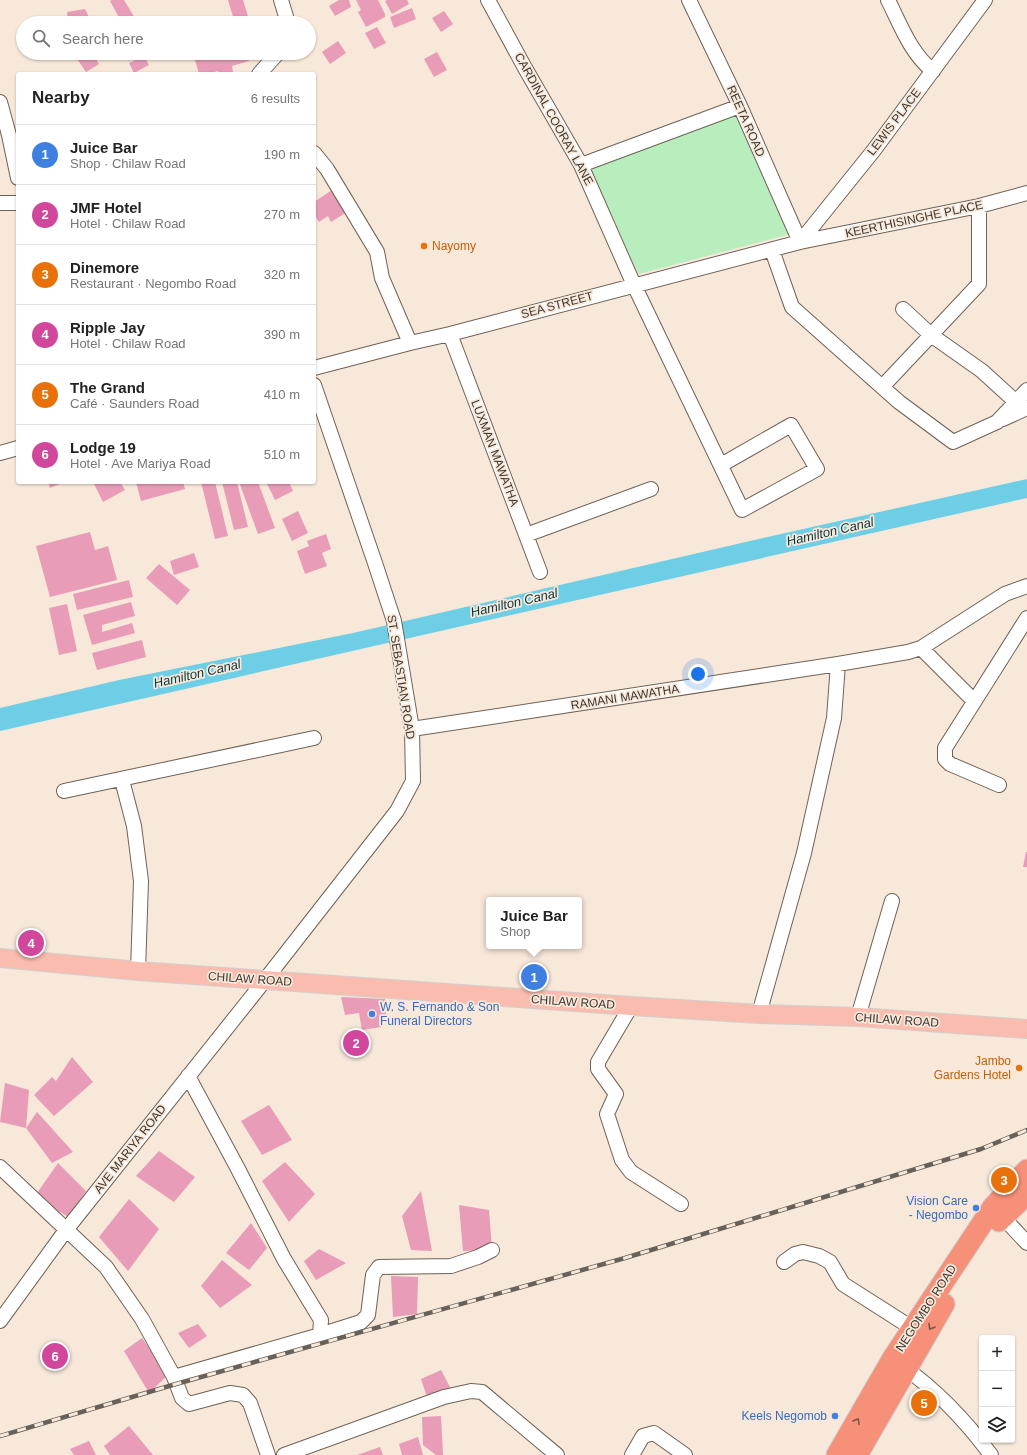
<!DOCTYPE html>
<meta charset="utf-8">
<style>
body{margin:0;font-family:Helvetica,sans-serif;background:#f2f2f2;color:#222}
.controls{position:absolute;right:12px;bottom:12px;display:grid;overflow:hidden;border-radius:4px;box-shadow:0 1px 3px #0004}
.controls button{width:36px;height:36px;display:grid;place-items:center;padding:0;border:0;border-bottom:1px solid #e0e0e0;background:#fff;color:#222;font:20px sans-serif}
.you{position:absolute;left:698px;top:674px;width:14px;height:14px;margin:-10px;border:3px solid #fff;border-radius:50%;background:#1a73e8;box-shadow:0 0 0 6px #1a73e833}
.badge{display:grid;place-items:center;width:26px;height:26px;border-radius:50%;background:#111827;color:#fff;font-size:13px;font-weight:700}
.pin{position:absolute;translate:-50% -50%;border:2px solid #fff;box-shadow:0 1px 4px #0006}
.popup{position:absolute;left:486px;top:897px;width:96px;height:52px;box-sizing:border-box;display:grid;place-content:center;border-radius:4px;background:#fff;filter:drop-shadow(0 1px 3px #0005);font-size:13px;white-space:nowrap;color:#767676}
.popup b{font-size:15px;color:#222}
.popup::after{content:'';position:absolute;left:50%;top:100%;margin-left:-8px;border:8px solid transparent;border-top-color:#fff}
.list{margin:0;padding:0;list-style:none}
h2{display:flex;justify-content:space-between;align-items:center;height:52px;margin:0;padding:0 16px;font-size:17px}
h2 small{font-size:13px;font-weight:400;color:#767676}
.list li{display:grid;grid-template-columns:26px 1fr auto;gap:12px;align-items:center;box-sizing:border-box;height:60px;padding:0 16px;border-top:1px solid #e0e0e0}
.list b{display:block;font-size:15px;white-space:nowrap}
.list p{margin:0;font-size:13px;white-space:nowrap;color:#767676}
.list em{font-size:13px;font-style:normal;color:#767676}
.icon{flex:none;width:22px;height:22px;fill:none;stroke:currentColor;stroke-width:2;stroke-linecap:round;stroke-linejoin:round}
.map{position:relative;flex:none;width:1027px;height:1455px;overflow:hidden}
.search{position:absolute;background:#fff;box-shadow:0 1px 3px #0004;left:16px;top:16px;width:300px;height:44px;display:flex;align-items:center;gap:10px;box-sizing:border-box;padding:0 14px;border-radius:22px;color:#767676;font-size:15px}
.panel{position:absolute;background:#fff;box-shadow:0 1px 3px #0004;left:16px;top:72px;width:300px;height:412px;border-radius:4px}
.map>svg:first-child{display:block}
</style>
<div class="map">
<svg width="1027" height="1455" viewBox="0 0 1027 1455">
<rect width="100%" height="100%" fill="#f7e8da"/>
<!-- green -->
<path fill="#b8edbd" d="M737,111L790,234L639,274L636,269L631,267L589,165Z"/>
<!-- water -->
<path fill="#6dcee5" d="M1027,479V498L0,731V708L119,680L353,633L772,536Z"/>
<!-- building -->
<path fill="#e89cb8" d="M112,0H124L138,23H122L110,1Z
M228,0H243L250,23H226L234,20Z
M339,0H349L351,7L335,16L329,6Z
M356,0H378L385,14V17L366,27L358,12L361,10Z
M387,0H407L409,4L392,14L385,1Z
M412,8L416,19L394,28L390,17Z
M85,9L91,21L86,23H68L67,12Z
M444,11L453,24L441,32L432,18Z
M269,20L270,23H261Z
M377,27L386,43L374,49L365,33Z
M338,41L346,53L330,64L322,52Z
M437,52L447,70L434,77L424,59Z
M73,53H92L99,64L86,72Z
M193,53H247L249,61L232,66L233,72L226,74H219L218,71L206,74H199Z
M144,56L149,65L134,73L129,63Z
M335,188L350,210L331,222L328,216L319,222L314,214V202Z
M48,482H64L50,488Z
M93,482H120L125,490L103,502Z
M136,482H183L185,489L141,501Z
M201,482H215L228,536L215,539Z
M222,482H237L248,527L234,530Z
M239,482H258L275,528L258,534Z
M266,482H289L293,491L275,500Z
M298,511L308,533L292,541L282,519Z
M90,532L95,550L108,546L117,580L50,597L36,546Z
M326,534L331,549L322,553L327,566L305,574L297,551L309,546L307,541Z
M194,553L199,567L174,575L170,561Z
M159,564L190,590L177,605L146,578Z
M129,580L133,597L77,610L73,594Z
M131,602L135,616L102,625V632L132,623L135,633L92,645L83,615Z
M67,604L77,651L59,655L49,608Z
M142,640L146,657L97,670L92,653Z
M1026,852H1027V867H1023Z
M341,997L385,999L386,1017H380L381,1027L362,1030L359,1013L345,1015Z
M72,1057L93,1082L54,1116L34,1095L52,1077L56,1081Z
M5,1083L29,1090L26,1128L37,1112L73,1152L52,1163L26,1128L0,1122Z
M269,1105L292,1140L262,1155L241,1121Z
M159,1151L195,1177L174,1202L136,1176Z
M285,1162L315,1194L289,1222L262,1181Z
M58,1163L86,1191L68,1217L35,1196Z
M421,1191L432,1251L411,1250L402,1216Z
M129,1199L159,1229L128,1271L99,1237Z
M459,1205L489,1210L492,1250L463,1251Z
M251,1223L267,1248L249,1270L226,1253Z
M319,1249L346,1263L316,1280L304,1261Z
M222,1260L252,1285L220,1308L201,1286Z
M391,1276L418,1277L417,1314L393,1317Z
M198,1324L207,1336L189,1348L178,1333Z
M142,1338L168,1375L149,1393L124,1351Z
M441,1370L451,1389L427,1397L421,1379Z
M441,1416L443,1455H436L423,1445L422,1417Z
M129,1426L153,1455H110L104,1446Z
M418,1437L423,1455H402L399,1444Z
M89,1441L96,1455H74L70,1449Z
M380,1447L383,1455H357Z"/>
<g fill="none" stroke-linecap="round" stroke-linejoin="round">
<defs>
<path id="minor" d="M281,0L288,23
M488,0L525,68L581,165L634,285L742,510L817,469L791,425L721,465
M689,0L740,106L800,242
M888,0C900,24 911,54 933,71
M259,74L278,53
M0,102L9,135L18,178
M314,153L327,169L377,252L382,278L410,343
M581,165L740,106
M0,203H18
M800,242L874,150L985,0
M772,250L792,307L899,402L953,442L997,422L1027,390
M903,309L931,335L982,371L1016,402
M450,334L540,572
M314,368L410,343L450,334L800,242L979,206L1027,193
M882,387L979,284V206
M1003,419L1027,408
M0,453L18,448
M526,535L651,489
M921,648L974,701
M412,729L838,664L908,652L921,648L1005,594L1027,586
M122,780L134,826L141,881L138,971
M999,785L950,764L945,759V748L1027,618
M64,791L314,738
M631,1006L598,1062V1069L616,1094L607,1114L622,1160L631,1172L681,1204
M759,1014L804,853L834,718L838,664
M858,1017L892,901
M0,1167L106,1267L142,1319L174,1377L182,1398L189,1404L230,1393L243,1395L250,1403L268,1455
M997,1211L1027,1243
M784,1262L795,1254L803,1252L819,1256L830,1262L843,1284L912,1328
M0,1321L66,1230L265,980L397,811L413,781L412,729L394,621L375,563L314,385
M320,1335L361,1322L368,1315L373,1275L379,1267L451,1266L478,1257L492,1250
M901,1365C935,1389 966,1421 991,1455
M174,1377L320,1335L321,1320L284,1259L237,1167L188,1076
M284,1455L444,1397L471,1391L482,1392L557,1455
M632,1455L643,1436L654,1433L685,1455"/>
<path id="major" d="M0,958L138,971L631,1006L759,1014L858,1017L1027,1029"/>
<path id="highway" d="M999,1221L1027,1194
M837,1455L893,1358L993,1207L1027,1170
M857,1455L944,1304"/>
</defs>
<!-- minor casing -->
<use href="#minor" stroke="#6e6256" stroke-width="16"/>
<!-- major casing -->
<use href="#major" stroke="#d0cfce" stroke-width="20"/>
<!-- highway casing -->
<use href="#highway" stroke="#d0cfce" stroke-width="23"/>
<!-- minor -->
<use href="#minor" stroke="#fff" stroke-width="14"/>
<!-- major -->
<use href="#major" stroke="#fabcae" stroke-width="18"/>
<!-- highway -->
<use href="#highway" stroke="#f69078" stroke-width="21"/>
<defs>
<path id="rail" d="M0,1436L176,1384L625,1258L981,1149L1027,1130"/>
</defs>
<!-- rail casing -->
<use href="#rail" stroke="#686159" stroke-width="4.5"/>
<!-- rail -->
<use href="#rail" stroke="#f7e8da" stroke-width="3" stroke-dasharray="9" stroke-linecap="butt"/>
</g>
<!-- one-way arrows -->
<defs><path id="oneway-chevron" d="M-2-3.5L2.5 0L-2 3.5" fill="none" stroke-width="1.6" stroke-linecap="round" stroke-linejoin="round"/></defs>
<g stroke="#7e574a">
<use href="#oneway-chevron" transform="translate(931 1327) rotate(120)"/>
<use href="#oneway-chevron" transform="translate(857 1421) rotate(-60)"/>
</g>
<!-- markers -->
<g fill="#e8710a" stroke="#f7e8da" stroke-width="1.5">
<circle cx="424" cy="246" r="4"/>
<circle cx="1019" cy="1068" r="4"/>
</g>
<g fill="#3f7fe0" stroke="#f7e8da" stroke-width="1.5">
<circle cx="372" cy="1014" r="4"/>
<circle cx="976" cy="1208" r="4"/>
<circle cx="835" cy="1416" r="4"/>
</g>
<g text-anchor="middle" stroke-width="3.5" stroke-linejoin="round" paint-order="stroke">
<!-- street labels -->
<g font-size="12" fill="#3d3832" stroke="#f7e8da">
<text transform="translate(554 119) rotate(61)" y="4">CARDINAL COORAY LANE</text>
<text transform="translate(746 121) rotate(66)" y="4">REETA ROAD</text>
<text transform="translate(894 122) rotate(-53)" y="4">LEWIS PLACE</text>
<text transform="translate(914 219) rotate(-12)" y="4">KEERTHISINGHE PLACE</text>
<text transform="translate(557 305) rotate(-15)" y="4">SEA STREET</text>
<text transform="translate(495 453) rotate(69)" y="4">LUXMAN MAWATHA</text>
<text transform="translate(401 677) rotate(81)" y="4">ST. SEBASTIAN ROAD</text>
<text transform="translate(625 697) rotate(-9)" y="4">RAMANI MAWATHA</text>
<text transform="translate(250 979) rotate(4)" y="4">CHILAW ROAD</text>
<text transform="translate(573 1002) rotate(4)" y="4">CHILAW ROAD</text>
<text transform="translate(897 1020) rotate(4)" y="4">CHILAW ROAD</text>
<text transform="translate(130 1149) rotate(-52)" y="4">AVE MARIYA ROAD</text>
<text transform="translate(926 1308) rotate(-57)" y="4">NEGOMBO ROAD</text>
</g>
<!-- food labels -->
<g font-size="12" fill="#c56008" stroke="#f7e8da" text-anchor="start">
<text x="432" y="250">Nayomy</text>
<text x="1011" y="1065" text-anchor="end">Jambo<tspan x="1011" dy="14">Gardens Hotel</tspan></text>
</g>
<!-- shop labels -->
<g font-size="12" fill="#366cbe" stroke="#f7e8da" text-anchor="end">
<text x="380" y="1011" text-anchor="start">W. S. Fernando &amp; Son<tspan x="380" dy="14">Funeral Directors</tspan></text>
<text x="968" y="1205">Vision Care<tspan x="968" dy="14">- Negombo</tspan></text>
<text x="827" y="1420">Keels Negomob</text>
</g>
<!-- water labels -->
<g font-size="13" font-style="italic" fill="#073740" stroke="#f7e8da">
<text transform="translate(830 531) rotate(-13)" y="5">Hamilton Canal</text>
<text transform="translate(514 602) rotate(-13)" y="5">Hamilton Canal</text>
<text transform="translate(197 673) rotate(-13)" y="5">Hamilton Canal</text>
</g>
</g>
</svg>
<div class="controls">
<button>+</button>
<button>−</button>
<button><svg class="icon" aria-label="layers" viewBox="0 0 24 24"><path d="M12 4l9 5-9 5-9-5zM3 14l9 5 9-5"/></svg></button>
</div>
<div class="you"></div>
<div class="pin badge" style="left:534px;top:977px;background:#3f7fe0">1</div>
<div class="popup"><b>Juice Bar</b>Shop</div>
<div class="pin badge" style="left:356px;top:1043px;background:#d1479c">2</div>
<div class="pin badge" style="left:1004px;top:1180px;background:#e8710a">3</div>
<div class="pin badge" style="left:31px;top:943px;background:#d1479c">4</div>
<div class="pin badge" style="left:924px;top:1403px;background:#e8710a">5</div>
<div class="pin badge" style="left:55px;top:1356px;background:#d1479c">6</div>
<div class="search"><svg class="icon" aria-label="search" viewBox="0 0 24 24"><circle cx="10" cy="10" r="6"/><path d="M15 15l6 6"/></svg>Search here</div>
<section class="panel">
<h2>Nearby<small>6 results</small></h2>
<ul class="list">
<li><span class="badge" style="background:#3f7fe0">1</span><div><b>Juice Bar</b><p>Shop · Chilaw Road</p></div><em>190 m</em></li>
<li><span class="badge" style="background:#d1479c">2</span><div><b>JMF Hotel</b><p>Hotel · Chilaw Road</p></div><em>270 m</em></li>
<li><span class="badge" style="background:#e8710a">3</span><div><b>Dinemore</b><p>Restaurant · Negombo Road</p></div><em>320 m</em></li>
<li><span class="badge" style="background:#d1479c">4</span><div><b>Ripple Jay</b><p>Hotel · Chilaw Road</p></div><em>390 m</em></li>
<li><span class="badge" style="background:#e8710a">5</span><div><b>The Grand</b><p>Café · Saunders Road</p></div><em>410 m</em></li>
<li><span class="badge" style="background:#d1479c">6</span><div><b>Lodge 19</b><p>Hotel · Ave Mariya Road</p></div><em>510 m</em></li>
</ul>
</section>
</div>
